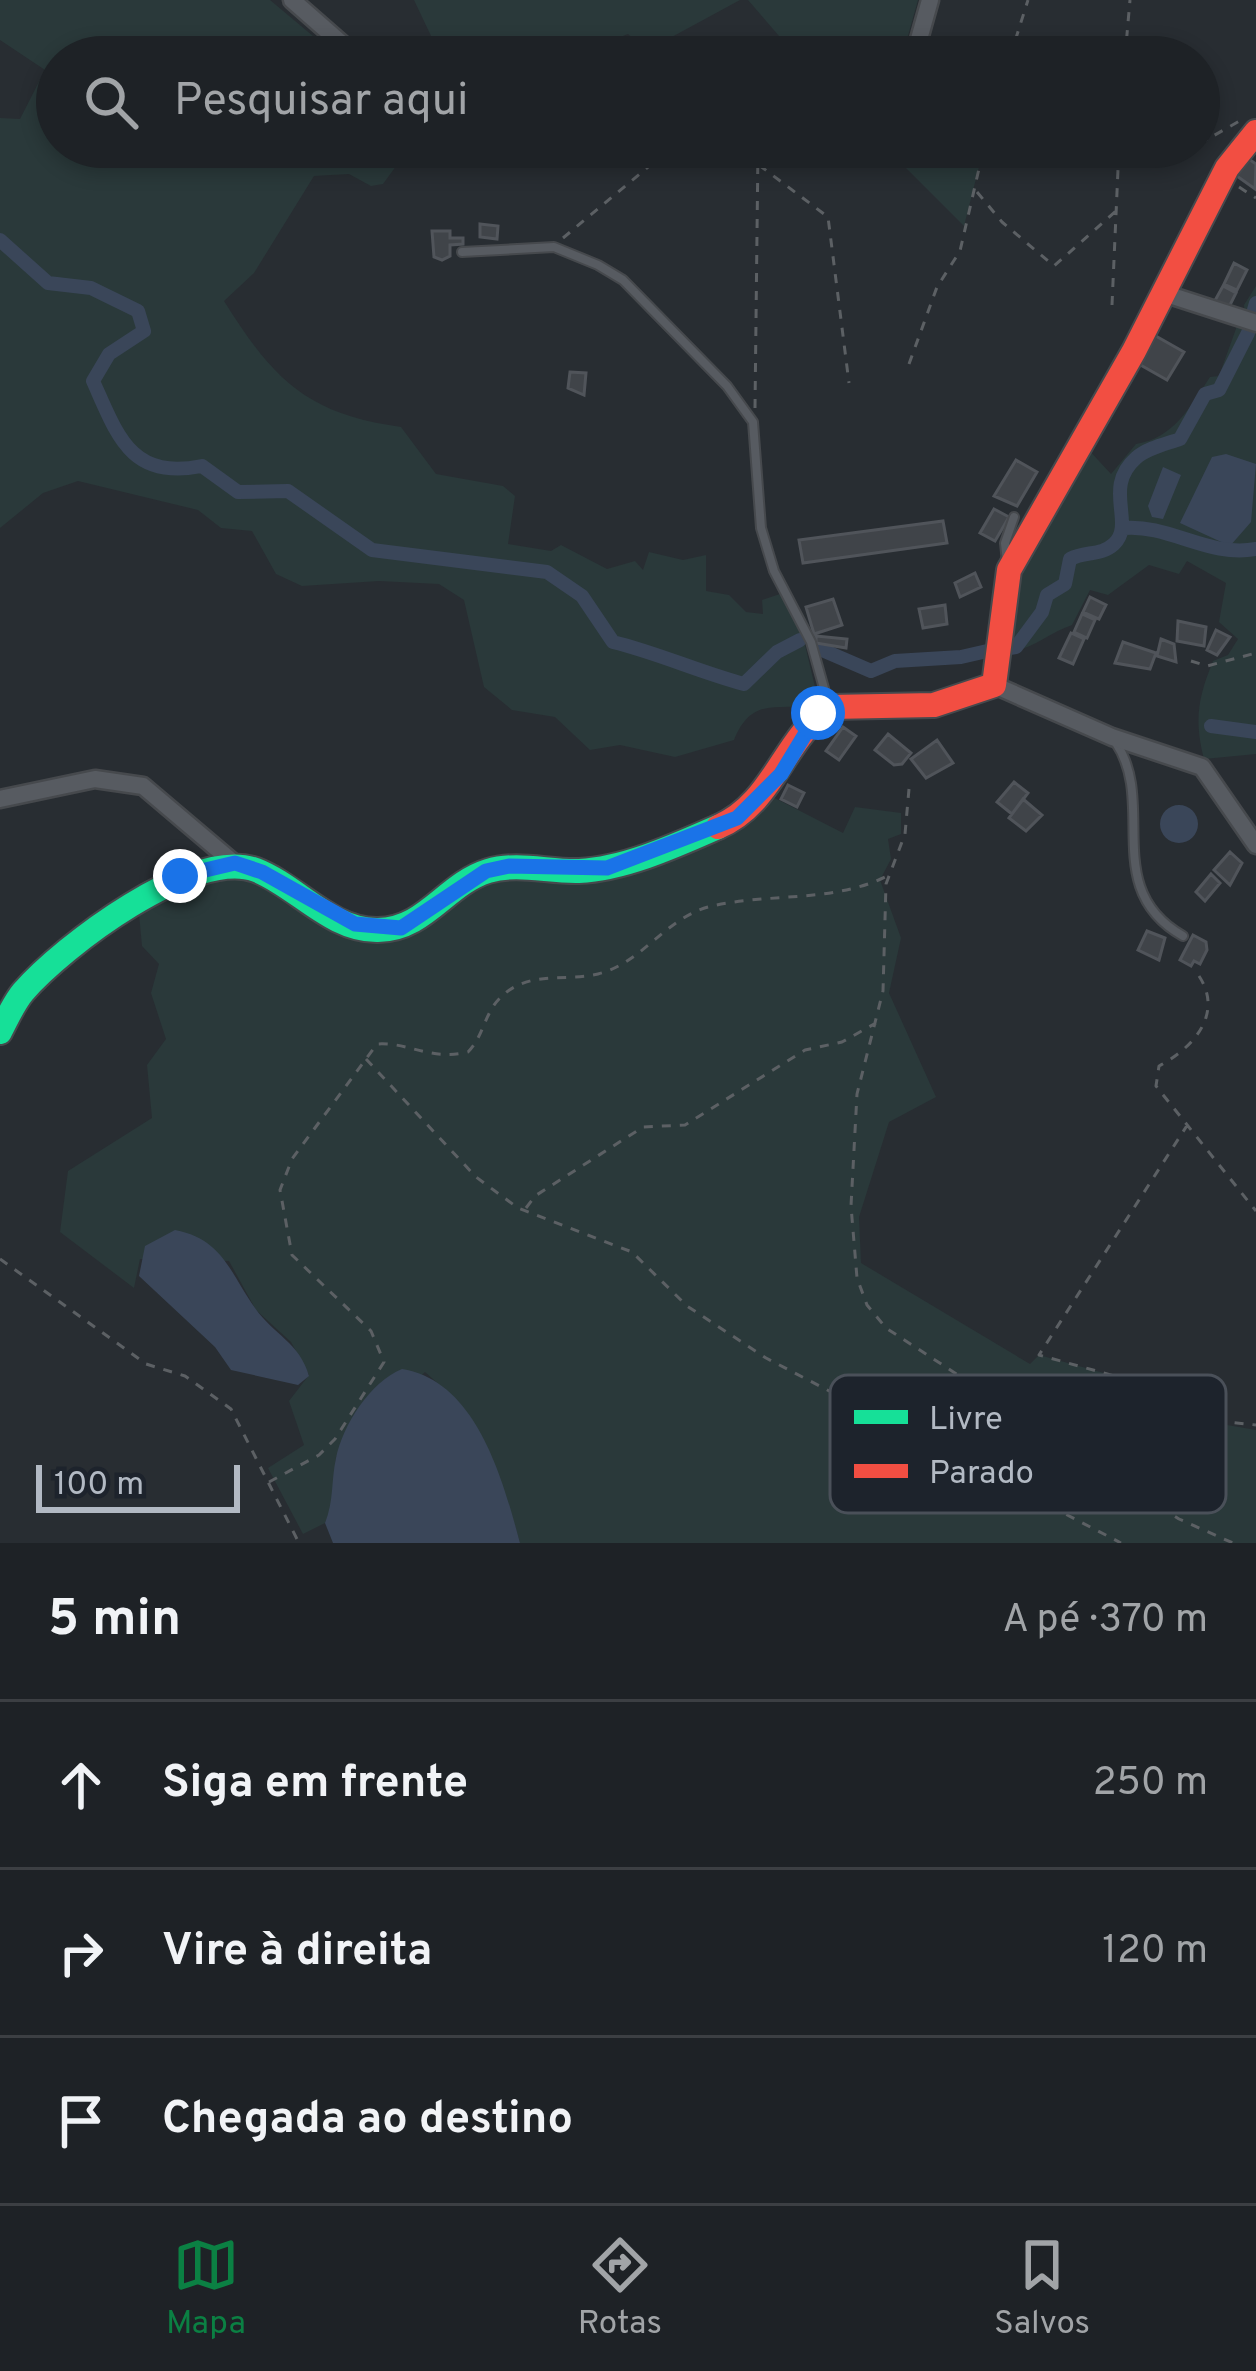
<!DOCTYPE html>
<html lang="pt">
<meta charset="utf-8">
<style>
body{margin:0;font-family:Overpass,sans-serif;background:#2b2f32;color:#f1f3f6}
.scale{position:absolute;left:36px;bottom:30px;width:204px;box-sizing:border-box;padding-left:12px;border:6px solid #b2b9c3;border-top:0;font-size:33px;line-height:42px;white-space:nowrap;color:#b2b9c3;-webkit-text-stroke:9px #1d232c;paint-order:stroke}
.stop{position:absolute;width:36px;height:36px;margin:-27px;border:9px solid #1a73e8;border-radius:50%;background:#fff}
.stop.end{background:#1a73e8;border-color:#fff;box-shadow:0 3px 12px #0008}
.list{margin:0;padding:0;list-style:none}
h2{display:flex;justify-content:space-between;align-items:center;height:156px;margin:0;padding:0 48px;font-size:51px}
h2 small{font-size:39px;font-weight:400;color:#a1a4a7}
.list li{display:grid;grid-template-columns:78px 1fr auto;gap:36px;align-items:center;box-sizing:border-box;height:168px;padding:0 48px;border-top:3px solid #3c3f43}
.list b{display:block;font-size:45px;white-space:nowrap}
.list em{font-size:39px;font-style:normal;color:#a1a4a7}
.icon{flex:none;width:66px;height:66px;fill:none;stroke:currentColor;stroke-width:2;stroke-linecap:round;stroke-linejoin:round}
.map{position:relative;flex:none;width:1256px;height:1543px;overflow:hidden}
.search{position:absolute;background:#1e2226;box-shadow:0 6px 18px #0003;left:36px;right:36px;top:36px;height:132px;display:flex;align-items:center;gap:30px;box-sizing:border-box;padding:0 42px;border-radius:66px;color:#a1a4a7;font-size:45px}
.sheet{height:660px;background:#1e2226}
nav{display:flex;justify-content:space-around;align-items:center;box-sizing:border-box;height:168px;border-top:3px solid #3c3f43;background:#1e2226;font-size:33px;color:#a1a4a7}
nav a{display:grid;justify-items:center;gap:6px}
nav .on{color:#0b8043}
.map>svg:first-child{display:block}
</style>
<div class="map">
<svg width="1256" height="1543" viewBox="0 0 1256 1543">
<rect width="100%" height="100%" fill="#282d32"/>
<!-- green -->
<path fill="#2a393a" d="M0,0H270L338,57H57V147H410L383,184L371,186L349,174L314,176L254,273L224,301C273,379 306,414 401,427L436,474L503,486L515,496L508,544L551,551L561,545L607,569L635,561L643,570L649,552L683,560L706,555V591L729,595L746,612L763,614L762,600L780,594L802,632L819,704C781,713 753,693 734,740L675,757L620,745L590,750L555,717L512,710L484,687L464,600L439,584L379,581L302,586L276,574L252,531L221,528L198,510L78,481L43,493L0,528V118L20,119L45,70L0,40Z
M414,0H740L646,51L628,34L569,57H441Z
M748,0H918L902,57H797Z
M912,147H984L964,226L893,155Z
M1256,286V754L1204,759C1194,720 1198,698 1213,661L1228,655L1238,639L1219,622L1226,583L1187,561L1179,574L1149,565L1108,595L1090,590L1072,625C1048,633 1031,651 1006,652L1012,580L1086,447L1111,474L1136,444C1174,438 1190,407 1210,377L1219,376L1237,326L1246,327L1244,305Z
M765,793L843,833L855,807L901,813V834L888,839L891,859L880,880L901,938L889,993L936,1097L889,1122L859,1217L861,1263L1030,1364L1039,1355L1129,1380L1181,1417L1256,1430V1543H520C501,1476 480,1418 425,1372L336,1457L332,1505L325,1523L303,1534L268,1468L304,1445L289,1401L309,1375L291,1342L256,1310L229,1261L140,1259L134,1288L60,1232L68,1171L152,1118L147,1065L166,1039L151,993L159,964L142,946L139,914L209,865L384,930L461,884L607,868Z"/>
<!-- water -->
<path fill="#3a4659" d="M1226,454L1256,464L1251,522L1230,546L1180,523L1212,457Z
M1163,467L1181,475L1163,519L1152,517L1148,506Z
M1160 824a19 19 0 1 1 38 0a19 19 0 1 1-38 0Z
M175,1230C223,1239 230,1273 255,1308C273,1334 300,1343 309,1376L298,1385L231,1370L215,1347L139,1276L145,1246Z
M402,1369C477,1381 503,1480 520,1543H333L325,1523C334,1501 331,1481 336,1458C343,1425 370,1382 402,1369Z"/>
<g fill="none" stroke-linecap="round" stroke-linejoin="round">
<!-- canal -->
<path stroke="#3a4659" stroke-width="14" d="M0,240L48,283L91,288L138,311L144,331L109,354L93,381C118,437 131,480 202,466L238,492L288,491L372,550L547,572L582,596L613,642C658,653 699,672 744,684L777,652L800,640
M1254,310L1256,303
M1124,528C1169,524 1209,558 1256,549
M820,649L871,671L895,661L961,657L996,649
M1003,649L1016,647L1042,612L1047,595L1065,584L1070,559C1085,551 1101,556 1114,544C1136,523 1102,488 1136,458C1147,448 1166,444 1180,439L1205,394L1219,390L1248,333
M1211,726L1256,732"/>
</g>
<!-- building -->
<path fill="#404449" stroke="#50545a" stroke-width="3" d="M1246,157L1256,164L1255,189L1234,174Z
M480,224L498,226L497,239L480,237Z
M432,231H450V238H463V244L450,245V256L442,260L434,257Z
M1234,263L1247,270L1237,290L1224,284Z
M1223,286L1236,293L1227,311L1213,304Z
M1154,335L1184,352L1167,380L1137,363Z
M570,372L586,373L584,395L568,388Z
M1016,460L1037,472L1017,506L994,496Z
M994,509L1009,517L995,541L980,533Z
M943,521L947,543L803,563L799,540Z
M975,573L981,587L960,597L955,583Z
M1090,597L1106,605L1099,619L1083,612Z
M833,599L842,625L814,634L806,607Z
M945,605L947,624L923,628L919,609Z
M1082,614L1095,620L1087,638L1074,632Z
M1178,621L1206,627L1204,646L1177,641Z
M1216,630L1230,637L1217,655L1207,650Z
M1071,633L1084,639L1073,664L1059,658Z
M816,636L847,639L846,648L816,643Z
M1161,639L1174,644L1176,662L1157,656Z
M1123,642L1156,653L1150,669L1115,663Z
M843,727L856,736L839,760L826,751Z
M888,734L911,753L902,764L894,765L875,750Z
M937,740L953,763L926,778L911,759Z
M1014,782L1028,793L1012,814L997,802Z
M788,785L804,793L797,807L781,799Z
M1023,799L1042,815L1026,831L1009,818Z
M1230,852L1242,863L1230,885L1214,870Z
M1211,874L1220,883L1205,901L1196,892Z
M1147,931L1165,938L1159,960L1138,950Z
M1193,935L1206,942L1207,950L1200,964L1194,961L1191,966L1180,960Z"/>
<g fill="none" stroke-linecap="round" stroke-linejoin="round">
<defs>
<path id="lane" d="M462,252L554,247L598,265L623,280L727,386L753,422L761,528L774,571L811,642L829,706
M1007,562L1005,543L1014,517
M1116,743C1157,804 1100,889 1183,936"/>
<path id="street" d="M292,0L357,57
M914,57L930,0
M1163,293L1256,323
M994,685L1112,737L1202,767L1256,845
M0,799L95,779L143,786L235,864"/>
<path id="fast" d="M0,1032C7,1019 13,1004 23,992C63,946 193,847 256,870C297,886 331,931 378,930C425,930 446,884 488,871C518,862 548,872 579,871C625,869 677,845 718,827"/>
<path id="jam" d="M718,827C774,803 783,739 830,707L934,705L994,685L1009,570L1134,351L1227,168L1256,132"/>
</defs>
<!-- lane casing -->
<use href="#lane" stroke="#46494d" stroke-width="12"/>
<!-- street casing -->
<use href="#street" stroke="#46494d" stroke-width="21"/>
<!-- fast casing -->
<use href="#fast" stroke="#46494d" stroke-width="28"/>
<!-- jam casing -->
<use href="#jam" stroke="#46494d" stroke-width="28"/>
<!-- path -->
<path stroke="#5c6064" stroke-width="3" stroke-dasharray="9 9" stroke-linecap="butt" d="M1010,57L1028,0
M1125,57L1130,0
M1199,144L1243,119
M759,165L828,217L849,383
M1239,187L1256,198
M977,192L1002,222L1054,266L1116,211
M563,238L672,147
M1112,305L1119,147
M909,364L937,287L960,251L984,147
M755,408L758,147
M1191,661L1207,666L1256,653
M909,789L905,834L886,884L883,991L857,1094L851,1206L857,1278L867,1305L886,1328L1179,1519L1233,1543
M1199,976C1224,1014 1193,1048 1159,1066L1156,1086L1256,1211
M366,1059L476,1177L518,1208L632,1252L687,1306L766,1358L1121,1543
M1188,1124L1039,1355L1129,1380L1181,1417L1256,1425
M526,1208L535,1196L643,1127L685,1125L805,1050L842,1042L876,1023
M0,1259L146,1364L185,1376L231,1409L299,1543
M269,1482L319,1455L335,1439L384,1362L371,1331L292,1255L280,1190L292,1159L377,1044C410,1042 429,1061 468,1052C484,1036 484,1013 501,997C528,970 565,982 598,974C642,963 665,919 708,907C767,892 836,904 891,874"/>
<!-- lane -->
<use href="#lane" stroke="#575b61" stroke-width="8"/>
<!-- street -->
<use href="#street" stroke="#575b61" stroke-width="16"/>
<!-- fast -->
<use href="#fast" stroke="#16e098" stroke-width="24"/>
<!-- jam -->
<use href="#jam" stroke="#f24e42" stroke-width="24"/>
</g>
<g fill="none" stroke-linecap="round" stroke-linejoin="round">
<!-- route -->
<path stroke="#1a73e8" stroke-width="15" d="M180,876L235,863L262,872L355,924L401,928L486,871L509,866L607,868L737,818L781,774L818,713"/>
</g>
<!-- legend -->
<rect x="830" y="1375" width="396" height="138" rx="18" fill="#1d232c" stroke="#4a5059" stroke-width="3"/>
<rect x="854" y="1410" width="54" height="14" fill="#16e098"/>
<rect x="854" y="1464" width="54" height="14" fill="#f24e42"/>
<g font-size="33" fill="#b2b9c3">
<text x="929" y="1429">Livre</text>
<text x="929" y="1483">Parado</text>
</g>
</svg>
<div class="scale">100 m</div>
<div class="stop" style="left:818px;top:713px"></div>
<div class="stop end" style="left:180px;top:876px"></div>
<div class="search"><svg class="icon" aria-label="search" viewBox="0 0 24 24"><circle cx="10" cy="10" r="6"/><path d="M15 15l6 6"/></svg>Pesquisar aqui</div>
</div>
<section class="sheet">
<h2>5 min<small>A pé · 370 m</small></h2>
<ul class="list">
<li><svg class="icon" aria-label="ahead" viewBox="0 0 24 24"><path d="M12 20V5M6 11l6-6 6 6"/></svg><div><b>Siga em frente</b></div><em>250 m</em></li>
<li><svg class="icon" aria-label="right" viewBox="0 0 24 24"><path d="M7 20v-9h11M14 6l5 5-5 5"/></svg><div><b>Vire à direita</b></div><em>120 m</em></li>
<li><svg class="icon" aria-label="arrive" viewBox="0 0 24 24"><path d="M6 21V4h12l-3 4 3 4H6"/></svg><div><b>Chegada ao destino</b></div></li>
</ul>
</section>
<nav>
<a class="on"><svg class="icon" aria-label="map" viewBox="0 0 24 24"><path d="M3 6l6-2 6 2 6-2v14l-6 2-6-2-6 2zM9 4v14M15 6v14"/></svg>Mapa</a>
<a><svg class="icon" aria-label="directions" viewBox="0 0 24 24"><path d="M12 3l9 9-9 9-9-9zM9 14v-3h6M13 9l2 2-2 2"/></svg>Rotas</a>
<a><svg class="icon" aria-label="saved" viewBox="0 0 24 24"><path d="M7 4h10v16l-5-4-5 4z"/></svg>Salvos</a>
</nav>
